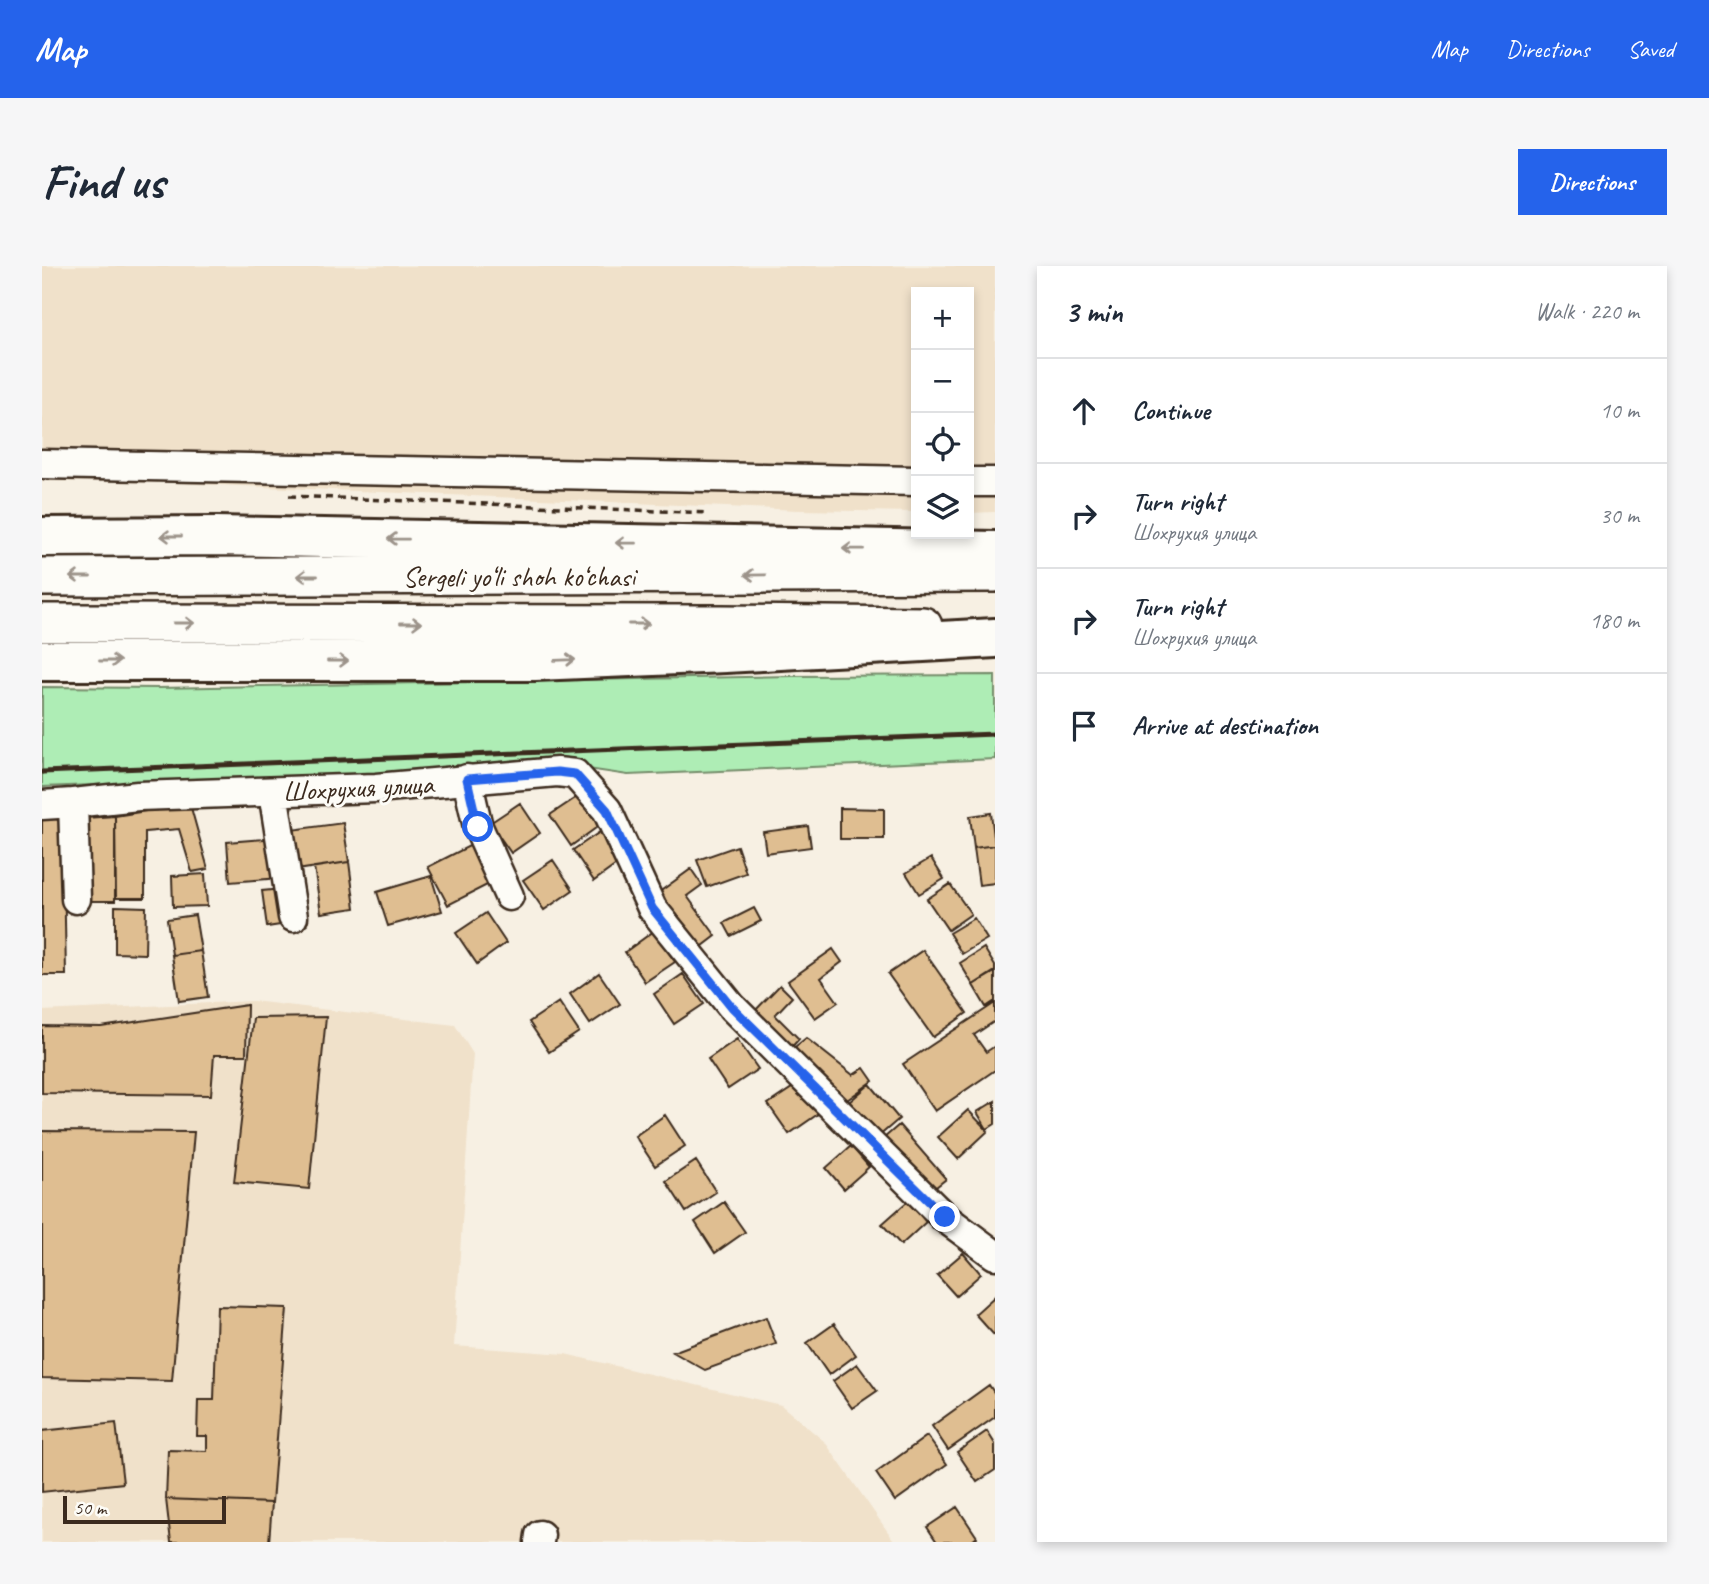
<!DOCTYPE html>
<meta charset="utf-8">
<style>
body{margin:0;font-family:Caveat,sans-serif;background:#f6f6f7;color:#1f2937}
.controls{position:absolute;right:21px;top:21px;display:grid;overflow:hidden;border-radius:0px;box-shadow:0 4px 10px #0003}
.controls button{width:63px;height:63px;display:grid;place-items:center;padding:0;border:0;border-bottom:2px solid #e0e1e3;background:#fff;color:#1f2937;font:35px sans-serif}
.scale{position:absolute;left:21px;bottom:18px;width:163px;box-sizing:border-box;padding-left:7px;border:4px solid #3b2a1e;border-top:0;font-size:19px;line-height:24px;white-space:nowrap;color:#3b2a1e;-webkit-text-stroke:5px #fdfcf7;paint-order:stroke}
.stop{position:absolute;width:21px;height:21px;margin:-16px;border:5px solid #2563eb;border-radius:50%;background:#fff}
.stop.end{background:#2563eb;border-color:#fff;box-shadow:0 2px 7px #0008}
.list{margin:0;padding:0;list-style:none}
h2{display:flex;justify-content:space-between;align-items:center;height:91px;margin:0;padding:0 28px;font-size:30px}
h2 small{font-size:23px;font-weight:400;color:#747a83}
.list li{display:grid;grid-template-columns:46px 1fr auto;gap:21px;align-items:center;box-sizing:border-box;height:105px;padding:0 28px;border-top:2px solid #e0e1e3}
.list b{display:block;font-size:26px;white-space:nowrap}
.list p{margin:0;font-size:23px;white-space:nowrap;color:#747a83}
.list em{font-size:23px;font-style:normal;color:#747a83}
.icon{flex:none;width:38px;height:38px;fill:none;stroke:currentColor;stroke-width:2;stroke-linecap:round;stroke-linejoin:round}
.map{position:relative;flex:none;width:953px;height:1276px;overflow:hidden;border-radius:0px}
header{display:flex;align-items:center;gap:42px;box-sizing:border-box;height:98px;padding:0 35px;background:#2563eb;color:#fff}
header strong{font-size:33px}
nav{display:flex;gap:38px;margin-inline-start:auto;font-size:24px}
.intro{display:flex;align-items:center;justify-content:space-between;box-sizing:border-box;height:168px;padding:0 42px}
h1{margin:0;font-size:49px}
.button{padding:18px 32px;border-radius:0px;background:#2563eb;color:#fff;font-size:24px;font-weight:700}
main{display:flex;gap:42px;padding:0 42px}
aside{flex:1;background:#fff;border-radius:0px;box-shadow:0 4px 10px #0003}
.map>svg:first-child{display:block}
</style>
<header>
<strong>Map</strong>
<nav><a>Map</a><a>Directions</a><a>Saved</a></nav>
</header>
<div class="intro"><h1>Find us</h1><a class="button">Directions</a></div>
<main>
<div class="map">
<svg width="953" height="1276" viewBox="0 0 953 1276">
<rect width="100%" height="100%" fill="#f7f0e3"/>
<filter id="ink" filterUnits="userSpaceOnUse"><feTurbulence type="fractalNoise" baseFrequency=".0143" numOctaves="2"/><feDisplacementMap in="SourceGraphic" scale="14" xChannelSelector="R" yChannelSelector="G"/><feConvolveMatrix kernelMatrix="1 2 1 2 8 2 1 2 1" color-interpolation-filters="sRGB"/></filter>
<g filter="url(#ink)">
<!-- built -->
<path fill="#f0e1ca" d="M0,0H953V246L927,247V26H874V246L756,244L131,217L0,215Z
M211,735L413,759L431,788L412,1080L523,1088L739,1139L783,1176L853,1276H0V745Z"/>
<!-- green -->
<path fill="#aeedb5" stroke="#748c6a" stroke-width="2" d="M953,409V493L586,509L526,500L0,521V421L117,422L750,410Z"/>
<!-- building -->
<path fill="#dfbe91" stroke="#3b2a1e" stroke-width="2" d="M538,529L558,559L529,580L508,549Z
M478,537L498,567L469,587L448,557Z
M148,538L166,603L150,606L137,563L103,566V632H74L73,550Z
M798,542L842,543V573H798Z
M949,547L953,579L932,582L928,550Z
M0,548H21L24,709H0Z
M73,550V635H44L43,552Z
M301,557L307,596L255,604L249,564Z
M766,560L769,581L724,587L721,566Z
M561,564L581,594L552,615L531,584Z
M235,572L238,612L188,616L185,576Z
M435,576L455,614L406,639L386,601Z
M953,579V617L937,619L932,582Z
M695,580L704,607L665,621L655,594Z
M889,592L902,613L877,628L864,607Z
M511,594L531,624L502,644L481,614Z
M307,596L313,642L279,647L272,601Z
M649,603L660,619L645,630L674,670L657,683L616,627Z
M163,608L165,640L131,641L130,610Z
M389,610L400,645L346,660L335,626Z
M908,618L929,648L906,664L885,633Z
M240,623L245,658L225,661L220,625Z
M73,640L104,641L103,688L73,687Z
M712,642L719,655L689,670L682,657Z
M444,647L464,677L435,698L414,667Z
M153,649L159,685L130,689L125,653Z
M932,652L945,673L920,688L907,667Z
M612,665L633,696L603,716L583,686Z
M942,682L953,700V705L931,719L918,697Z
M791,683L800,696L779,712L796,736L773,752L746,715Z
M881,684L925,747L891,771L846,708Z
M159,685L166,731L137,735L130,689Z
M953,706V735L944,741L931,719Z
M557,707L578,738L548,758L528,728Z
M641,708L662,738L632,758L612,728Z
M738,719L750,731L733,749L757,773L745,786L708,750Z
M517,736L537,766L507,786L487,756Z
M953,737V755L932,769L944,786L953,780V804L893,845L861,798Z
M205,739L204,789H172L169,829L0,827V760L59,761Z
M284,751L267,923L192,916L211,752Z
M764,772L811,809L822,802L831,815L805,834L748,785Z
M695,773L716,803L686,823L666,793Z
M756,818L776,848L747,868L726,838Z
M828,818L857,853L836,871L807,836Z
M953,835V858L945,863L935,846Z
M926,844L946,865L916,893L896,871Z
M623,849L643,880L613,900L593,870Z
M857,859L904,913L889,925L842,872Z
M0,865L152,866L130,1115L0,1112Z
M809,880L827,901L802,923L784,902Z
M654,895L674,926L644,946L624,915Z
M866,935L884,956L859,979L840,958Z
M682,936L703,966L673,987L653,956Z
M921,987L939,1008L914,1030L895,1009Z
M953,1030V1068L952,1069L933,1048Z
M175,1040L245,1042L230,1237L124,1233L126,1184L165,1185V1170H155L156,1134H172Z
M724,1051L734,1078L663,1104L631,1086Z
M792,1058L814,1089L787,1109L765,1077Z
M815,1098L835,1125L810,1142L791,1115Z
M947,1119L953,1128V1151L906,1184L890,1160Z
M74,1157L81,1217L0,1226V1165Z
M945,1165L953,1178V1204L935,1216L915,1186Z
M885,1170L905,1198L853,1235L834,1207Z
M124,1233L230,1237L227,1276H129Z
M915,1241L935,1271L929,1276H895L885,1261Z"/>
<g fill="none" stroke-linecap="round" stroke-linejoin="round">
<defs>
<path id="minor" d="M0,198L874,215
M927,216H953
M425,513L436,561L467,630
M231,526L251,651
M31,537L34,633
M0,539L31,537L96,530L334,522L515,506L533,508L565,544L610,642L690,741L903,952L953,989
M497,1276L498,1269"/>
<path id="major" d="M0,311L953,307
M0,357L679,358L881,360"/>
<path id="highway" d="M0,271L175,270L953,285
M0,395H493L683,387L953,372"/>
</defs>
<!-- minor casing -->
<use href="#minor" stroke="#3b2a1e" stroke-width="33"/>
<!-- major casing -->
<use href="#major" stroke="#3b2a1e" stroke-width="42"/>
<!-- highway casing -->
<use href="#highway" stroke="#3b2a1e" stroke-width="44"/>
<!-- path -->
<path stroke="#3b2a1e" stroke-width="3.5" stroke-dasharray="7 5" stroke-linecap="butt" d="M247,230L666,247"/>
<!-- minor -->
<use href="#minor" stroke="#fdfcf7" stroke-width="28"/>
<!-- major -->
<use href="#major" stroke="#fdfcf7" stroke-width="37"/>
<!-- highway -->
<use href="#highway" stroke="#fdfcf7" stroke-width="38"/>
<!-- rail -->
<path stroke="#3b2a1e" stroke-width="5" d="M0,506L953,468"/>
</g>
<!-- one-way arrows -->
<defs><path id="oneway-shaft" d="M-6 0H5M1.5-3L5.5 0L1.5 3" fill="none" stroke-width="1.6" stroke-linecap="round" stroke-linejoin="round" transform="scale(1.75)"/></defs>
<g stroke="#9c938a">
<use href="#oneway-shaft" transform="translate(129 270) rotate(180)"/>
<use href="#oneway-shaft" transform="translate(356 273) rotate(-179)"/>
<use href="#oneway-shaft" transform="translate(584 277) rotate(-179)"/>
<use href="#oneway-shaft" transform="translate(811 283) rotate(-179)"/>
<use href="#oneway-shaft" transform="translate(713 309) rotate(179)"/>
<use href="#oneway-shaft" transform="translate(265 310) rotate(180)"/>
<use href="#oneway-shaft" transform="translate(38 311) rotate(180)"/>
<use href="#oneway-shaft" transform="translate(142 357)"/>
<use href="#oneway-shaft" transform="translate(369 357)"/>
<use href="#oneway-shaft" transform="translate(597 358)"/>
<use href="#oneway-shaft" transform="translate(523 394) rotate(-2)"/>
<use href="#oneway-shaft" transform="translate(68 395)"/>
<use href="#oneway-shaft" transform="translate(296 395)"/>
</g>
</g>
<g fill="none" stroke-linecap="round" stroke-linejoin="round" filter="url(#ink)">
<!-- route -->
<path stroke="#2563eb" stroke-width="9" d="M436,561L425,513L515,506L533,508L565,544L610,642L690,741L903,951"/>
</g>
<g text-anchor="middle" stroke-width="6" stroke-linejoin="round" paint-order="stroke">
<!-- street labels -->
<g font-size="28" fill="#3b2a1e" stroke="#fdfcf7">
<text x="477" y="320">Sergeli yo‘li shoh ko‘chasi</text>
<text transform="translate(316 521) rotate(-3)" y="10">Шохрухия улица</text>
</g>
</g>
</svg>
<div class="controls">
<button>+</button>
<button>−</button>
<button><svg class="icon" aria-label="locate" viewBox="0 0 24 24"><circle cx="12" cy="12" r="6"/><path d="M12 2v4M12 18v4M2 12h4M18 12h4"/></svg></button>
<button><svg class="icon" aria-label="layers" viewBox="0 0 24 24"><path d="M12 4l9 5-9 5-9-5zM3 14l9 5 9-5"/></svg></button>
</div>
<div class="scale">50 m</div>
<div class="stop" style="left:436px;top:561px"></div>
<div class="stop end" style="left:903px;top:951px"></div>
</div>
<aside>
<h2>3 min<small>Walk · 220 m</small></h2>
<ul class="list">
<li><svg class="icon" aria-label="ahead" viewBox="0 0 24 24"><path d="M12 20V5M6 11l6-6 6 6"/></svg><div><b>Continue</b></div><em>10 m</em></li>
<li><svg class="icon" aria-label="right" viewBox="0 0 24 24"><path d="M7 20v-9h11M14 6l5 5-5 5"/></svg><div><b>Turn right</b><p>Шохрухия улица</p></div><em>30 m</em></li>
<li><svg class="icon" aria-label="right" viewBox="0 0 24 24"><path d="M7 20v-9h11M14 6l5 5-5 5"/></svg><div><b>Turn right</b><p>Шохрухия улица</p></div><em>180 m</em></li>
<li><svg class="icon" aria-label="arrive" viewBox="0 0 24 24"><path d="M6 21V4h12l-3 4 3 4H6"/></svg><div><b>Arrive at destination</b></div></li>
</ul>
</aside>
</main>
